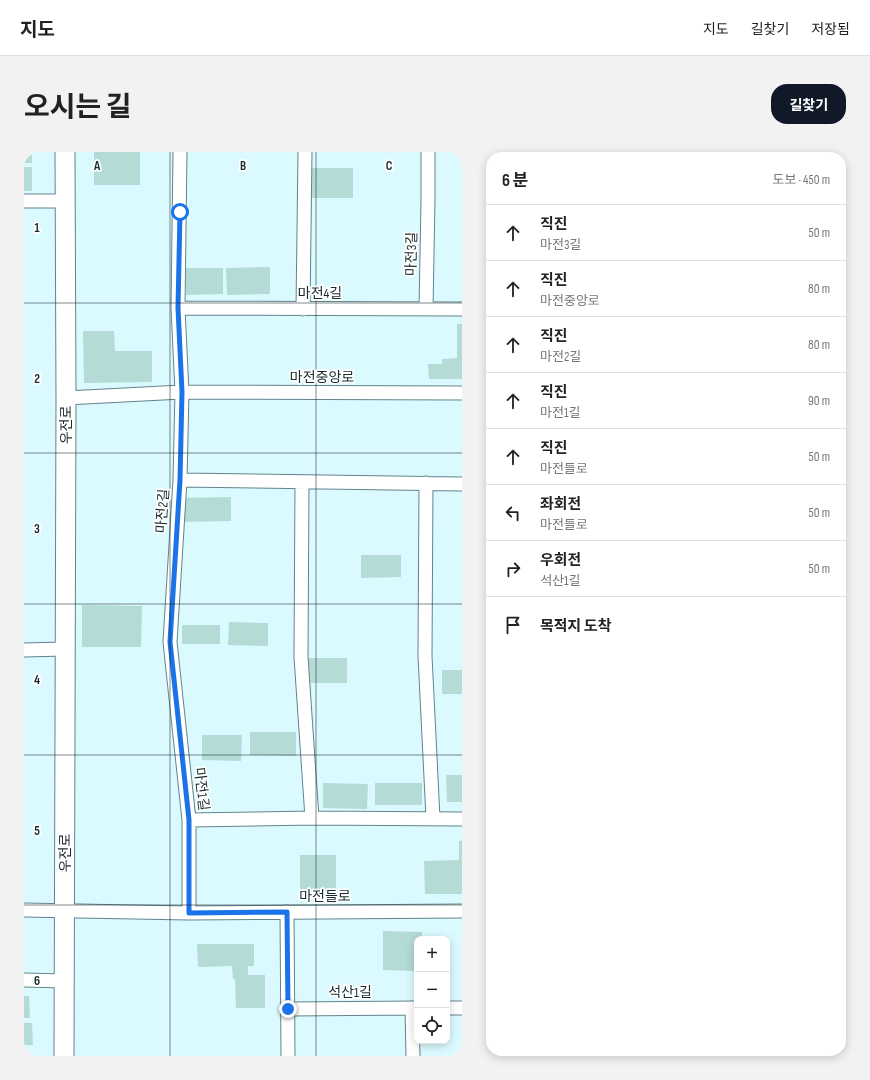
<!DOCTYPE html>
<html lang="ko">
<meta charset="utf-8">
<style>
body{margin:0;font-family:"Sofia Sans Condensed","Noto Sans KR",sans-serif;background:#f2f2f2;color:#222}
.controls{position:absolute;right:12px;bottom:12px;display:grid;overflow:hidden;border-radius:8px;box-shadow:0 2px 10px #0003}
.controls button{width:36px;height:36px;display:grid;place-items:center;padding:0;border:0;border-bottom:1px solid #e0e0e0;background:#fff;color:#222;font:20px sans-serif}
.stop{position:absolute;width:12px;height:12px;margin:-9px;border:3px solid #1a73e8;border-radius:50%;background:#fff}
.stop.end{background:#1a73e8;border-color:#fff;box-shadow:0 1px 4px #0008}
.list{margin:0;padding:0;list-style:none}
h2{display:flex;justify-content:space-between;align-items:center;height:52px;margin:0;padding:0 16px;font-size:17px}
h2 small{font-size:13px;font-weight:400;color:#767676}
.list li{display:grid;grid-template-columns:26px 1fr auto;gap:12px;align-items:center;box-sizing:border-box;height:56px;padding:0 16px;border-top:1px solid #e0e0e0}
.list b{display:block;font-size:15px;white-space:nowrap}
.list p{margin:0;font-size:13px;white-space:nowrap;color:#767676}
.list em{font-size:13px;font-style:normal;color:#767676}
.icon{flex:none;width:22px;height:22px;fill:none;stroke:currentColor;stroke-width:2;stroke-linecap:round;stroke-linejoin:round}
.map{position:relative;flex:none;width:438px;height:904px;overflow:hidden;border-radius:16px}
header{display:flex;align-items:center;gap:24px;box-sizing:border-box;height:56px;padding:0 20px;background:#fff;border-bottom:1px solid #e0e0e0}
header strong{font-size:19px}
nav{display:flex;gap:22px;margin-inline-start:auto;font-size:14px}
.intro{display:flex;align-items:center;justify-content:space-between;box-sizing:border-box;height:96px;padding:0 24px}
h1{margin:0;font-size:28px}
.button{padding:10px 18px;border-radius:16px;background:#111827;color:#fff;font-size:14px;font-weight:700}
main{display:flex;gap:24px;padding:0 24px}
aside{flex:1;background:#fff;border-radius:16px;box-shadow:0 2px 10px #0003}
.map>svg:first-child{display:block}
</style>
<header>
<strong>지도</strong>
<nav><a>지도</a><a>길찾기</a><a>저장됨</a></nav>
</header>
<div class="intro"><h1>오시는 길</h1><a class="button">길찾기</a></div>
<main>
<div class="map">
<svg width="438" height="904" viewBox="0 0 438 904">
<rect width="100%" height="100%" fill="#dbfaff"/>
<!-- building -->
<path fill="#b4dbd6" d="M0,0H8V11H0Z
M70,0H116V33H70Z
M0,15H8V39H0Z
M284,16H329V46H284Z
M246,115V142L203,143L202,116Z
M162,116H199V142L162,143Z
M433,172H438V227H405L404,212H418V207L433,206Z
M59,179H90L91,199H128V230L60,231Z
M207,345V369L156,370V346Z
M337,403H377V425L337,426Z
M58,453L118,454L117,495H58Z
M205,470L244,471V494L204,493Z
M158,473H196V492H158Z
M281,506H323V531H281Z
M418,518H438V542H418Z
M226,580H272V604L226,603Z
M178,583H218L217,609L178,608Z
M422,623H438V650H423Z
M299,631L344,632L343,657L299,656Z
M351,631H398V653H351Z
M435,689H438V742H401L400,709L435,708Z
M276,703H312V740H276Z
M359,779L398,780V787H393V819L359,818Z
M173,792H230V814H224V823H241V856H212L211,827H209L208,814L174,815Z
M0,844H5L6,866H0Z
M0,871H8L9,893H0Z"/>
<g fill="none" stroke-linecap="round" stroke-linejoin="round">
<defs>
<path id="street" d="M156,0L154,156L158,240L156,328L146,490L165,668V761
M0,49H42
M154,156L438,157
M279,157L281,0
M402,157L404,48V0
M42,246L158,240L438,241
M156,328L438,332
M278,330L277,505L288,666
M402,331L401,504L409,666
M0,498L41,497
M165,668L288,666L438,667
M0,758L165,761L438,759
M263,760L264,904
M0,828L40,829
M388,856L389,904
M423,856H438
M264,857L393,856"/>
<path id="secondary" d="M40,904L42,246L41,0"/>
</defs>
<!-- street casing -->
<use href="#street" stroke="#60848a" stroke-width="15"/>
<!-- secondary casing -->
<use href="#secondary" stroke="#60848a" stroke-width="21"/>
<!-- street -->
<use href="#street" stroke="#fff" stroke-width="13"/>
<!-- secondary -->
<use href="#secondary" stroke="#fff" stroke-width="19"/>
</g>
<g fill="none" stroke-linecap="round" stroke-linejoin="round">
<!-- route -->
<path stroke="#1a73e8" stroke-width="5" d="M156,60L154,156L158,240L156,328L146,490L165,668V761L263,760L264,857"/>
</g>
<!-- grid -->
<path fill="none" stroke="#1b2a2c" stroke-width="1" stroke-opacity="0.55" d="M146,0V904M292,0V904M0,151H438M0,301H438M0,452H438M0,603H438M0,753H438"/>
<g text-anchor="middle" stroke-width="3.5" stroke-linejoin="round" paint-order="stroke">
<!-- street labels -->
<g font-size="14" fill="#1b2a2c" stroke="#fff">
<text transform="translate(387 102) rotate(-89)" y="5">마전3길</text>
<text x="296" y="146">마전4길</text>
<text x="298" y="230">마전중앙로</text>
<text transform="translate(42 273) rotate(-90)" y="5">우전로</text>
<text transform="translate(138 359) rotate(-86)" y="5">마전2길</text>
<text transform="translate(178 637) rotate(83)" y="5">마전1길</text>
<text transform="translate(41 701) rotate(-90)" y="5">우전로</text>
<text x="301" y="749">마전들로</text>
<text x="326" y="845">석산1길</text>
</g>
</g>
<g font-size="13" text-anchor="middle" font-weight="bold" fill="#1b2a2c" stroke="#fff" stroke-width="3.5" stroke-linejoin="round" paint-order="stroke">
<text x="73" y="18">A</text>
<text x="219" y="18">B</text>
<text x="365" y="18">C</text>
<text x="13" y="80">1</text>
<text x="13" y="231">2</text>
<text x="13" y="381">3</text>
<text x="13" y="532">4</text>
<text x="13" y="683">5</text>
<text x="13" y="833">6</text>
</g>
</svg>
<div class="controls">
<button>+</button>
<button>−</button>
<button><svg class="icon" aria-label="locate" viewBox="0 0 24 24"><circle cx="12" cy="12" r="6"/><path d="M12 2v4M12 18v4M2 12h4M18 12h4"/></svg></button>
</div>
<div class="stop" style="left:156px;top:60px"></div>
<div class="stop end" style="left:264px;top:857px"></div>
</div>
<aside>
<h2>6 분<small>도보 · 450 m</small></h2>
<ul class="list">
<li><svg class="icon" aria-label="ahead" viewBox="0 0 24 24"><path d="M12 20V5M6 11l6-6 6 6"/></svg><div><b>직진</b><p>마전3길</p></div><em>50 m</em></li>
<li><svg class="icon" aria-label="ahead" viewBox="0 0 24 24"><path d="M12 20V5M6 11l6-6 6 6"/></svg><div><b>직진</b><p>마전중앙로</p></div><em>80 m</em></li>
<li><svg class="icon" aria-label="ahead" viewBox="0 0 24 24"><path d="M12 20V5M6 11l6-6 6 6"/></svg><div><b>직진</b><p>마전2길</p></div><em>80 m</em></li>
<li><svg class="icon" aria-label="ahead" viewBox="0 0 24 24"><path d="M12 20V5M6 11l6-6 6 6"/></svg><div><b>직진</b><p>마전1길</p></div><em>90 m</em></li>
<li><svg class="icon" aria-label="ahead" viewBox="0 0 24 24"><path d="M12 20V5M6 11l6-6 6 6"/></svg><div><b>직진</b><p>마전들로</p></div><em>50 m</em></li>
<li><svg class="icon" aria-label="left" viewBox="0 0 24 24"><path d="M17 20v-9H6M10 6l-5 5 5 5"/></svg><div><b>좌회전</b><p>마전들로</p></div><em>50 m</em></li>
<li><svg class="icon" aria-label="right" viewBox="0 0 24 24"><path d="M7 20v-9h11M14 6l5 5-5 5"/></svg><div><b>우회전</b><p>석산1길</p></div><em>50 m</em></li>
<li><svg class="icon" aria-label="arrive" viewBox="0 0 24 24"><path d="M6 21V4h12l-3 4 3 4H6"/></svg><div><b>목적지 도착</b></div></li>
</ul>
</aside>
</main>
